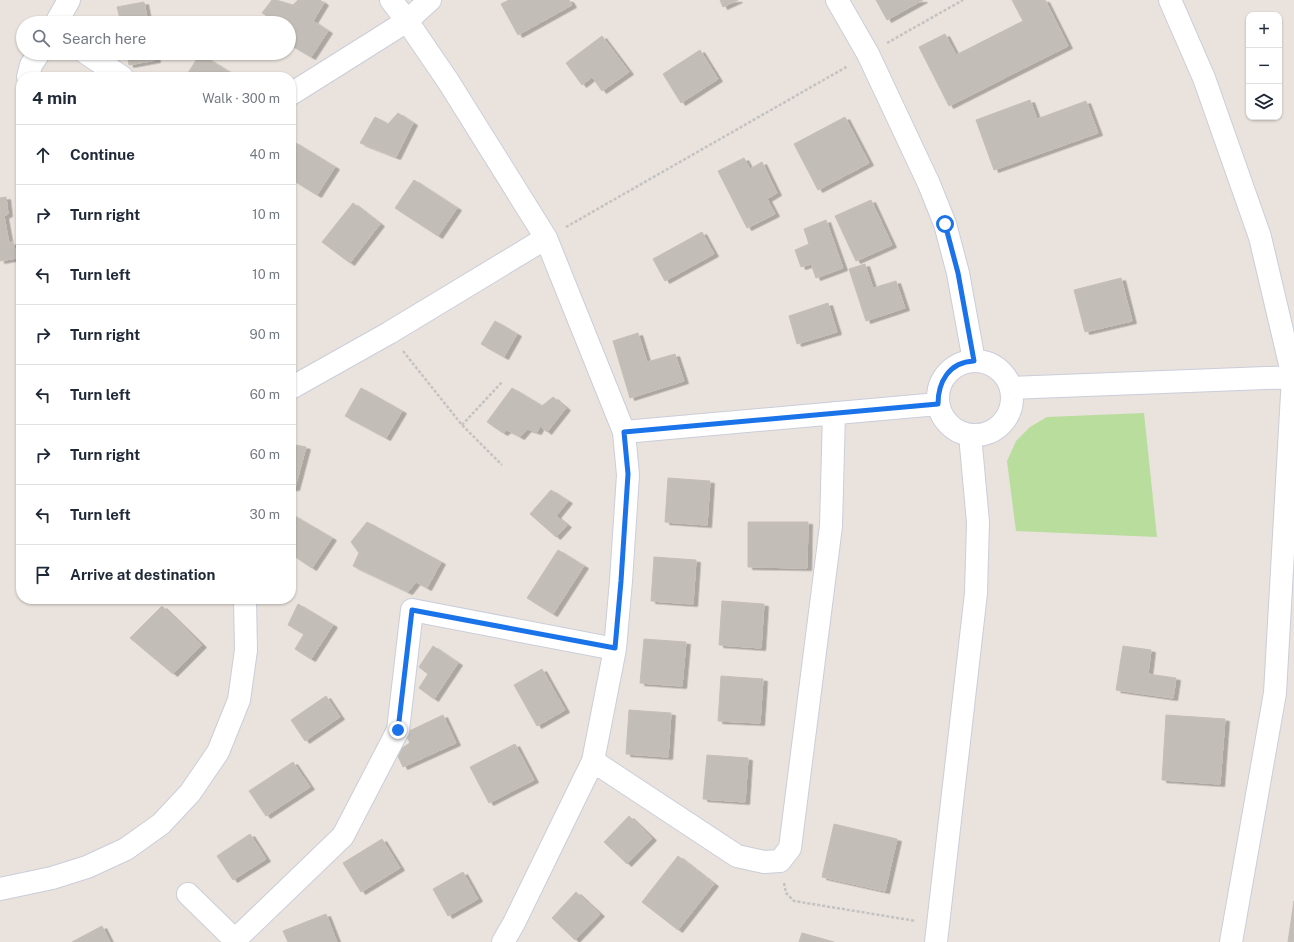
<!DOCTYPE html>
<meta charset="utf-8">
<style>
body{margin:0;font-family:"Public Sans",sans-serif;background:#f2f2f3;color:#1f2937}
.controls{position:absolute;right:12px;top:12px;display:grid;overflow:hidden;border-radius:8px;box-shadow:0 1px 3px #0004}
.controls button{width:36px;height:36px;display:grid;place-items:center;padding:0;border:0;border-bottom:1px solid #e0e1e3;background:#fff;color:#1f2937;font:20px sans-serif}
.stop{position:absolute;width:12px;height:12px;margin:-9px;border:3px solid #1a73e8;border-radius:50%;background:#fff}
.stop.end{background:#1a73e8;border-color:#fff;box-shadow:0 1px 4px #0008}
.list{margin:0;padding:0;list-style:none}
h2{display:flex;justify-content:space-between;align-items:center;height:52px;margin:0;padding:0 16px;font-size:17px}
h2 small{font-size:13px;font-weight:400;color:#747a83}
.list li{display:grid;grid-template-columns:26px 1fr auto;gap:12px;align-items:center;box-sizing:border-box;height:60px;padding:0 16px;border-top:1px solid #e0e1e3}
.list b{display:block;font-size:15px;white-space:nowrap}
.list em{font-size:13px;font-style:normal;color:#747a83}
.icon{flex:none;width:22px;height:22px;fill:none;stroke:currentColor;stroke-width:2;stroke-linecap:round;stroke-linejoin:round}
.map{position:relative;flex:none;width:1294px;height:942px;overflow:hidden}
.search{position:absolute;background:#fff;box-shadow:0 1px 3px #0004;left:16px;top:16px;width:280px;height:44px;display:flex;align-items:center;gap:10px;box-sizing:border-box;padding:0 14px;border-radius:22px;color:#747a83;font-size:15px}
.panel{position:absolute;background:#fff;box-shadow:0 1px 3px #0004;left:16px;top:72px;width:280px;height:532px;border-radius:16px}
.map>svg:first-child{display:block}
</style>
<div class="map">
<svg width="1294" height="942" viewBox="0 0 1294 942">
<defs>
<filter id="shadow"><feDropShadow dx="4.5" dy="2.5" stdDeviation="0" flood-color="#0004"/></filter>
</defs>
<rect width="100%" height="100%" fill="#eae2dc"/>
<!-- green -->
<path fill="#b8dd9c" d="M1144,413L1157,537L1016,531L1007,461L1016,441L1030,427L1047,417Z"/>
<!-- building -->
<path fill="#c2beb7" stroke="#c5beb6" filter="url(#shadow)" d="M272,0H276L293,5L298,0H320L324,3L313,21L328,31L311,57L289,44V23H279L262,13Z
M509,0H569L572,5L518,35L501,4Z
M720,0H738L723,7Z
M876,0H923L887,20Z
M1012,0H1045L1068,46L949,106L919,47L945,34L956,55L1023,21Z
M144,2L148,23H121L117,7Z
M602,36L629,72L602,91L592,77L582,85L566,63Z
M700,50L718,79L681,103L663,74Z
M127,53H155L156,60L129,65Z
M200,54L231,73L228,77H192L188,73Z
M1030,100L1037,119L1086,101L1098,133L994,170L976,120Z
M398,113L413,123L396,157L360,143L375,117L388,124Z
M845,117L869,163L818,190L794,144Z
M294,142L335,167L317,195L291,179V148Z
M744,158L750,169L762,162L777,193L767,199L775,214L747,228L718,171Z
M414,180L457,208L438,236L395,208Z
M6,197L8,214L4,216L9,243L13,242L17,258L0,261V198Z
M871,200L892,245L856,261L835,216Z
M353,203L380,224L350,263L322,242Z
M826,220L843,268L816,278L811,264L801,267L795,250L809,244L804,229Z
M702,232L714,254L665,281L653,259Z
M865,264L873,288L896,281L905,308L866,321L849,269Z
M1121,278L1132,321L1085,332L1074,290Z
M828,303L837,332L797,344L789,316Z
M495,321L517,334L504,357L481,344Z
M638,333L647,362L675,354L684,381L630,398L613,341Z
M361,388L402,411L386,438L345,416Z
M512,388L542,406L553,397L566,408L547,432L540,426L537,432L527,429L520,437L507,430L503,433L487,422Z
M291,444L306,447L295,488H291Z
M668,478L710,481L707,525L665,522Z
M551,490L568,501L556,516L567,525L556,537L530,514Z
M291,514L332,538L312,568L291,554Z
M367,522L441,562L427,588L416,582L408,592L353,566L359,553L351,542Z
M748,522H808L807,568L748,567Z
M558,550L584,566L553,614L527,598Z
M654,557L696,560L693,604L651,601Z
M722,601L764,604L761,648L719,645Z
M298,604L333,625L311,659L295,649L304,634L288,625Z
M162,606L202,645L173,674L130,638Z
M644,639L686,642L682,686L640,683Z
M433,646L458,663L434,699L419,688L428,674L419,667Z
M1123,646L1151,650L1148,674L1176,678L1173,698L1116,690Z
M542,669L565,710L537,726L514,685Z
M721,676L763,679L760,723L718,721Z
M326,696L340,717L305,741L291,720Z
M629,710L671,713L668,757L626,754Z
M443,715L456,743L403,767L396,752L410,743L405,733Z
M1166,715L1225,719L1220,784L1162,780Z
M515,744L534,780L489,803L470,767Z
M707,755L748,758L745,802L703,799Z
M293,762L310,787L266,816L249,791Z
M629,816L652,838L627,864L604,842Z
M834,824L897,839L885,891L822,877Z
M250,834L266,859L233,880L217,856Z
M382,839L400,868L361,892L343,863Z
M678,856L714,884L678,930L642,902Z
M463,872L478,899L448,916L433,889Z
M576,892L600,914L575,940L552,918Z
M1294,901V942H1288Z
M326,914L337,942H288L283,931Z
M102,926L110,942H72Z
M802,933L834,942H799Z"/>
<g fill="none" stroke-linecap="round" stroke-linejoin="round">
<defs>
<path id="street" d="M391,0L407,21L448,81L546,238L624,432L628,475L621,581L615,649L593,761L514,923L503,942
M837,0L868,54L929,184L945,224L958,273L974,361
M1170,0L1204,78L1260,237L1293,377L1275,693L1231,942
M56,23L69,0
M86,53L122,77
M28,77L31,65L39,53
M291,94L407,21L430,0
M938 398a37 37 0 1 1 74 0a37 37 0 1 1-74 0Z
M291,388L389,333L546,238
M1012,388L1294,377
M624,432L938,404
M593,761L737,856L764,862L780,861L790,848L831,526L834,413
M0,889L52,878L87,867L126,849L161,824L190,793L218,752L239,700L246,650L245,599
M188,894L235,940
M237,942L235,940L343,836L398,730L412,610L615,649
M936,942L976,593L978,522L970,435"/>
</defs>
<!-- street casing -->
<use href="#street" stroke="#caceda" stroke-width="24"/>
<!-- path -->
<path stroke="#c3c3c3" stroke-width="2.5" stroke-dasharray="3 2" stroke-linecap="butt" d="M887,43L963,0
M566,227L848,66
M403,351L462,425L502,465
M462,425L502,382
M784,883L786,893L794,901L916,921"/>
<!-- street -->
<use href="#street" stroke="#fff" stroke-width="22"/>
</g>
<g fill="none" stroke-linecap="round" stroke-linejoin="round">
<!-- route -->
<path stroke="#1a73e8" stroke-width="5" d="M398,730L412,610L615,648L621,581L628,474L624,432L938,404C938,382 949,362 974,361L958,273L945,224"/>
</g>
</svg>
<div class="controls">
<button>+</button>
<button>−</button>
<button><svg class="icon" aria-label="layers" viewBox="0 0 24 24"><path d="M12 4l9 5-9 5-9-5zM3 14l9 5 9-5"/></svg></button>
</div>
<div class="stop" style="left:945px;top:224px"></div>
<div class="stop end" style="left:398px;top:730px"></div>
<div class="search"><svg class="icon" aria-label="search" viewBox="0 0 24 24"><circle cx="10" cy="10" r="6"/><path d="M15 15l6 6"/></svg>Search here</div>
<section class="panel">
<h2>4 min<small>Walk · 300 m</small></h2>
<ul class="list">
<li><svg class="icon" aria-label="ahead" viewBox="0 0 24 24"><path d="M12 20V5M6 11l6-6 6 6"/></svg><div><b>Continue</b></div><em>40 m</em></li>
<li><svg class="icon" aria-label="right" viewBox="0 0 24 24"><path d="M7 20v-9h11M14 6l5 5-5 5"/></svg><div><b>Turn right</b></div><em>10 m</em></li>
<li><svg class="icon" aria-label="left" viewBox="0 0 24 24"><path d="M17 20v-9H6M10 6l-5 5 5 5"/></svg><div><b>Turn left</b></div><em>10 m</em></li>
<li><svg class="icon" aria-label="right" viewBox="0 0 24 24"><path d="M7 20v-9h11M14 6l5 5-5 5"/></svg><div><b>Turn right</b></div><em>90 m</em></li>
<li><svg class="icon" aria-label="left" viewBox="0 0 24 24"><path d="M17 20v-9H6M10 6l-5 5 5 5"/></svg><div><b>Turn left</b></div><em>60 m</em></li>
<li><svg class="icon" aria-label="right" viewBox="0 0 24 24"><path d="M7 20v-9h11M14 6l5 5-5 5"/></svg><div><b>Turn right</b></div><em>60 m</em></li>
<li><svg class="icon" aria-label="left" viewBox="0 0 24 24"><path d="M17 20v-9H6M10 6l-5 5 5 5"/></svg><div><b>Turn left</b></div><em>30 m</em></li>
<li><svg class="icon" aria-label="arrive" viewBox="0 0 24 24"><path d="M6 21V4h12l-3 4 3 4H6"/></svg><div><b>Arrive at destination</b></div></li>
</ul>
</section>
</div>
